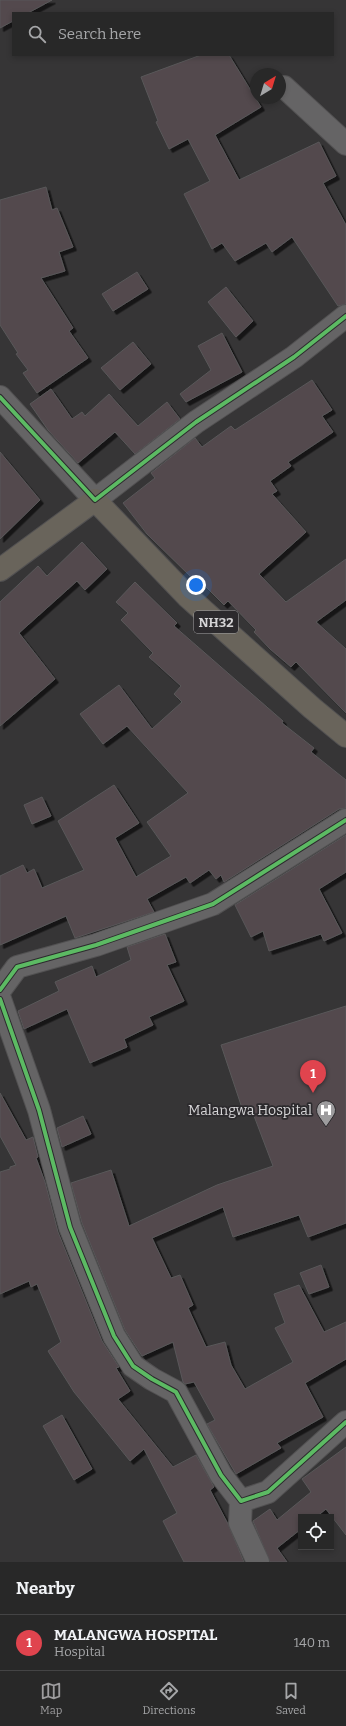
<!DOCTYPE html>
<style>
body{margin:0;font-family:Bitter,serif;background:#303030;color:#f1f3f6}
.controls{position:absolute;right:12px;bottom:12px;display:grid;overflow:hidden;border-radius:0px;box-shadow:0 2px 6px #0003}
.controls button{width:36px;height:36px;display:grid;place-items:center;padding:0;border:0;border-bottom:1px solid #444445;background:#282828;color:#f1f3f6;font:20px sans-serif}
.compass{position:absolute;left:250px;top:68px;width:36px;height:36px;border-radius:50%;background:#282828;box-shadow:0 2px 6px #0003;rotate:38deg}
.you{position:absolute;left:196px;top:585px;width:14px;height:14px;margin:-10px;border:3px solid #fff;border-radius:50%;background:#1a73e8;box-shadow:0 0 0 6px #1a73e833}
.badge{display:grid;place-items:center;width:26px;height:26px;border-radius:50%;background:#9d9c9e;color:#fff;font-size:13px;font-weight:700}
.pin{position:absolute;translate:-50% -33px;filter:drop-shadow(0 1px 2px #0008)}
.pin::after{content:'';position:absolute;top:21px;width:14px;height:12px;background:inherit;clip-path:polygon(0 0,100% 0,50% 100%)}
.list{margin:0;padding:0;list-style:none}
h2{display:flex;justify-content:space-between;align-items:center;height:52px;margin:0;padding:0 16px;font-size:17px}
h2 small{font-size:13px;font-weight:400;color:#a5a6a8}
.list li{display:grid;grid-template-columns:26px 1fr auto;gap:12px;align-items:center;box-sizing:border-box;height:56px;padding:0 16px;border-top:1px solid #444445}
.list b{display:block;font-size:15px;white-space:nowrap}
.list p{margin:0;font-size:13px;white-space:nowrap;color:#a5a6a8}
.list em{font-size:13px;font-style:normal;color:#a5a6a8}
.icon{flex:none;width:22px;height:22px;fill:none;stroke:currentColor;stroke-width:2;stroke-linecap:round;stroke-linejoin:round}
.map{position:relative;flex:none;width:346px;height:1562px;overflow:hidden}
.search{position:absolute;background:#282828;box-shadow:0 2px 6px #0003;left:12px;right:12px;top:12px;height:44px;display:flex;align-items:center;gap:10px;box-sizing:border-box;padding:0 14px;border-radius:0px;color:#a5a6a8;font-size:15px}
.sheet{height:108px;background:#282828}
nav{display:flex;justify-content:space-around;align-items:center;box-sizing:border-box;height:56px;border-top:1px solid #444445;background:#282828;font-size:11px;color:#a5a6a8}
nav a{display:grid;justify-items:center;gap:2px}
nav .on{color:#9d9c9e}
.map>svg:first-child{display:block}
</style>
<div class="map">
<svg width="346" height="1562" viewBox="0 0 346 1562">
<defs>
<filter id="shadow"><feDropShadow dx="3.5" dy="3.5" stdDeviation="0" flood-color="#0009"/></filter>
</defs>
<rect width="100%" height="100%" fill="#363536"/>
<!-- building -->
<path fill="#52484e" stroke="#595859" filter="url(#shadow)" d="M0,0H52L28,13H13V21L0,28Z
M201,55H229L261,107L215,135L239,180L319,142L336,176L323,183L346,225V304L338,306L292,237L272,252L266,243L235,261L222,243L212,249L184,194L210,181L188,139L169,149L156,122L158,121L141,77Z
M46,187L52,210L57,208L73,247L59,252L65,271L41,278L73,328L69,331L88,358L37,393L23,373L28,370L16,354L18,353L0,325V200Z
M137,272L148,289L113,311L102,294Z
M226,287L253,321L236,337L208,302Z
M222,333L242,372L186,402L180,394L211,370L198,346Z
M133,342L151,364L120,390L101,368Z
M312,380L332,410L322,416L333,432L288,462L291,466L270,481L277,491L272,494L306,532L259,574L286,602L346,559V600L316,622L346,649V713L296,662L291,667L270,649L254,632L256,630L228,601L224,605L195,576L192,578L147,534L123,503L155,478L151,473L195,438L202,447L231,426L235,430Z
M51,389L72,419L82,412L85,416L109,394L138,426L167,402L180,419L135,454L115,432L78,463L48,430L30,404Z
M0,452L40,500L0,539Z
M82,542L107,569L85,590L77,581L19,633L55,679L0,726V602L38,566L47,576Z
M135,582L177,623L174,626L283,721L282,723L314,748L311,752L346,780V808L339,809L224,882L221,875L216,879L209,870L190,883L186,877L147,899L154,912L75,938L66,916L0,945V876L23,865L27,873L34,869L42,888L84,870L58,821L114,785L139,823L115,838L136,877L171,856L147,822L188,793L127,726L103,744L80,714L119,685L152,729L182,702L174,694L181,686L149,657L153,653L121,620L128,613L116,602Z
M42,797L51,816L32,824L24,805Z
M346,835V872L319,889L342,933L324,941L321,934L269,951L263,931L251,937L235,905Z
M165,934L176,962L167,965L184,1001L149,1017L153,1025L124,1039L127,1047L90,1063L67,1009L24,1029L18,1011L59,991L55,982L92,966L96,977L131,960L127,947Z
M346,1006V1223L308,1237L299,1215L233,1237L223,1207L152,1238L171,1278L180,1275L193,1305L188,1308L206,1347L225,1342L231,1365L245,1389L293,1362L275,1328L285,1323L274,1294L299,1285L324,1332L346,1322V1359L305,1383L323,1417L277,1443L281,1448L236,1474L207,1424L215,1420L194,1382L185,1384L183,1382L173,1342L142,1356L125,1330L82,1223L71,1183L111,1170L129,1226L217,1185L273,1166L251,1108L243,1111L221,1045Z
M0,1093L26,1140L33,1137L38,1157L36,1158L45,1182L58,1232L102,1341L119,1367L116,1368L130,1391L118,1399L173,1467L196,1455L214,1487L210,1490L228,1524L244,1562H184L163,1521L177,1513L144,1449L130,1461L74,1392L48,1351L61,1342L37,1284L31,1287L29,1281L0,1294V1172L10,1169V1167L16,1165L0,1136Z
M83,1116L91,1134L62,1147L57,1128Z
M321,1265L329,1287L309,1294L300,1273Z
M62,1415L92,1469L74,1480L43,1426Z
M346,1447V1535L326,1509L316,1517H301V1529L277,1548L287,1562H270L253,1521L270,1509L277,1520L311,1492L302,1479Z"/>
<g fill="none" stroke-linecap="round" stroke-linejoin="round">
<defs>
<path id="minor" d="M284,87L346,144
M0,397L95,500L196,422L294,357L346,316
M0,990L17,967L96,945L213,904L346,820
M0,999L39,1110L70,1227L114,1336L133,1366L152,1379L176,1392L221,1475L241,1501L268,1492L346,1422
M241,1501L240,1523L258,1562"/>
<path id="major" d="M0,570L95,500L187,596L312,708L346,736"/>
</defs>
<!-- minor casing -->
<use href="#minor" stroke="#525152" stroke-width="24"/>
<!-- major casing -->
<use href="#major" stroke="#525152" stroke-width="24"/>
<!-- minor -->
<use href="#minor" stroke="#656465" stroke-width="22"/>
<!-- major -->
<use href="#major" stroke="#69645b" stroke-width="22"/>
<defs>
<path id="cycleway" d="M0,397L95,500L196,422L294,357L346,316
M0,990L17,967L96,945L213,904L346,820
M0,999L39,1110L70,1227L114,1336L133,1366L152,1379L176,1392L221,1475L241,1501L268,1492L346,1422"/>
</defs>
<!-- cycleway casing -->
<use href="#cycleway" stroke="#2c2a2d" stroke-width="6"/>
<!-- cycleway -->
<use href="#cycleway" stroke="#5cba63" stroke-width="4"/>
</g>
<!-- icons -->
<defs>
<symbol id="hospital-pin" viewBox="-11 -11 22 30"><path d="M0 17L-7.5 6A9.5 9.5 0 1 1 7.5 6Z" fill="#9d9c9e" stroke="#2c2a2d"/><path d="M-5-5h3v3.5h4V-5h3V5h-3V1.5h-4V5h-3Z" fill="#fff"/></symbol>
</defs>
<g fill-rule="evenodd">
<use href="#hospital-pin" x="315" y="1099" width="22" height="30"/>
</g>
<g text-anchor="middle" stroke-width="3.5" stroke-linejoin="round" paint-order="stroke">
<!-- shield labels -->
<rect fill="#2c2a2d" stroke="#a2a1a3" stroke-width="1" x="194" y="611" width="44" height="22" rx="3"/>
<g font-size="13" font-weight="bold" fill="#d5d4d6">
<text x="216" y="627">NH32</text>
</g>
<!-- poi labels -->
<g font-size="14" fill="#d5d4d6" stroke="#2c2a2d" text-anchor="end">
<text x="312" y="1115">Malangwa Hospital</text>
</g>
</g>
</svg>
<div class="controls">
<button><svg class="icon" aria-label="locate" viewBox="0 0 24 24"><circle cx="12" cy="12" r="6"/><path d="M12 2v4M12 18v4M2 12h4M18 12h4"/></svg></button>
</div>
<svg class="compass" viewBox="-18 -18 36 36"><path d="M0-13l5 13h-10z" fill="#e53935"/><path d="M0 13l5-13h-10z" fill="#a5a6a8"/></svg>
<div class="you"></div>
<div class="pin badge" style="left:313px;top:1093px;background:#e0444e">1</div>
<div class="search"><svg class="icon" aria-label="search" viewBox="0 0 24 24"><circle cx="10" cy="10" r="6"/><path d="M15 15l6 6"/></svg>Search here</div>
</div>
<section class="sheet">
<h2>Nearby<small></small></h2>
<ul class="list">
<li><span class="badge" style="background:#e0444e">1</span><div><b>MALANGWA HOSPITAL</b><p>Hospital</p></div><em>140 m</em></li>
</ul>
</section>
<nav>
<a class="on"><svg class="icon" aria-label="map" viewBox="0 0 24 24"><path d="M3 6l6-2 6 2 6-2v14l-6 2-6-2-6 2zM9 4v14M15 6v14"/></svg>Map</a>
<a><svg class="icon" aria-label="directions" viewBox="0 0 24 24"><path d="M12 3l9 9-9 9-9-9zM9 14v-3h6M13 9l2 2-2 2"/></svg>Directions</a>
<a><svg class="icon" aria-label="saved" viewBox="0 0 24 24"><path d="M7 4h10v16l-5-4-5 4z"/></svg>Saved</a>
</nav>
